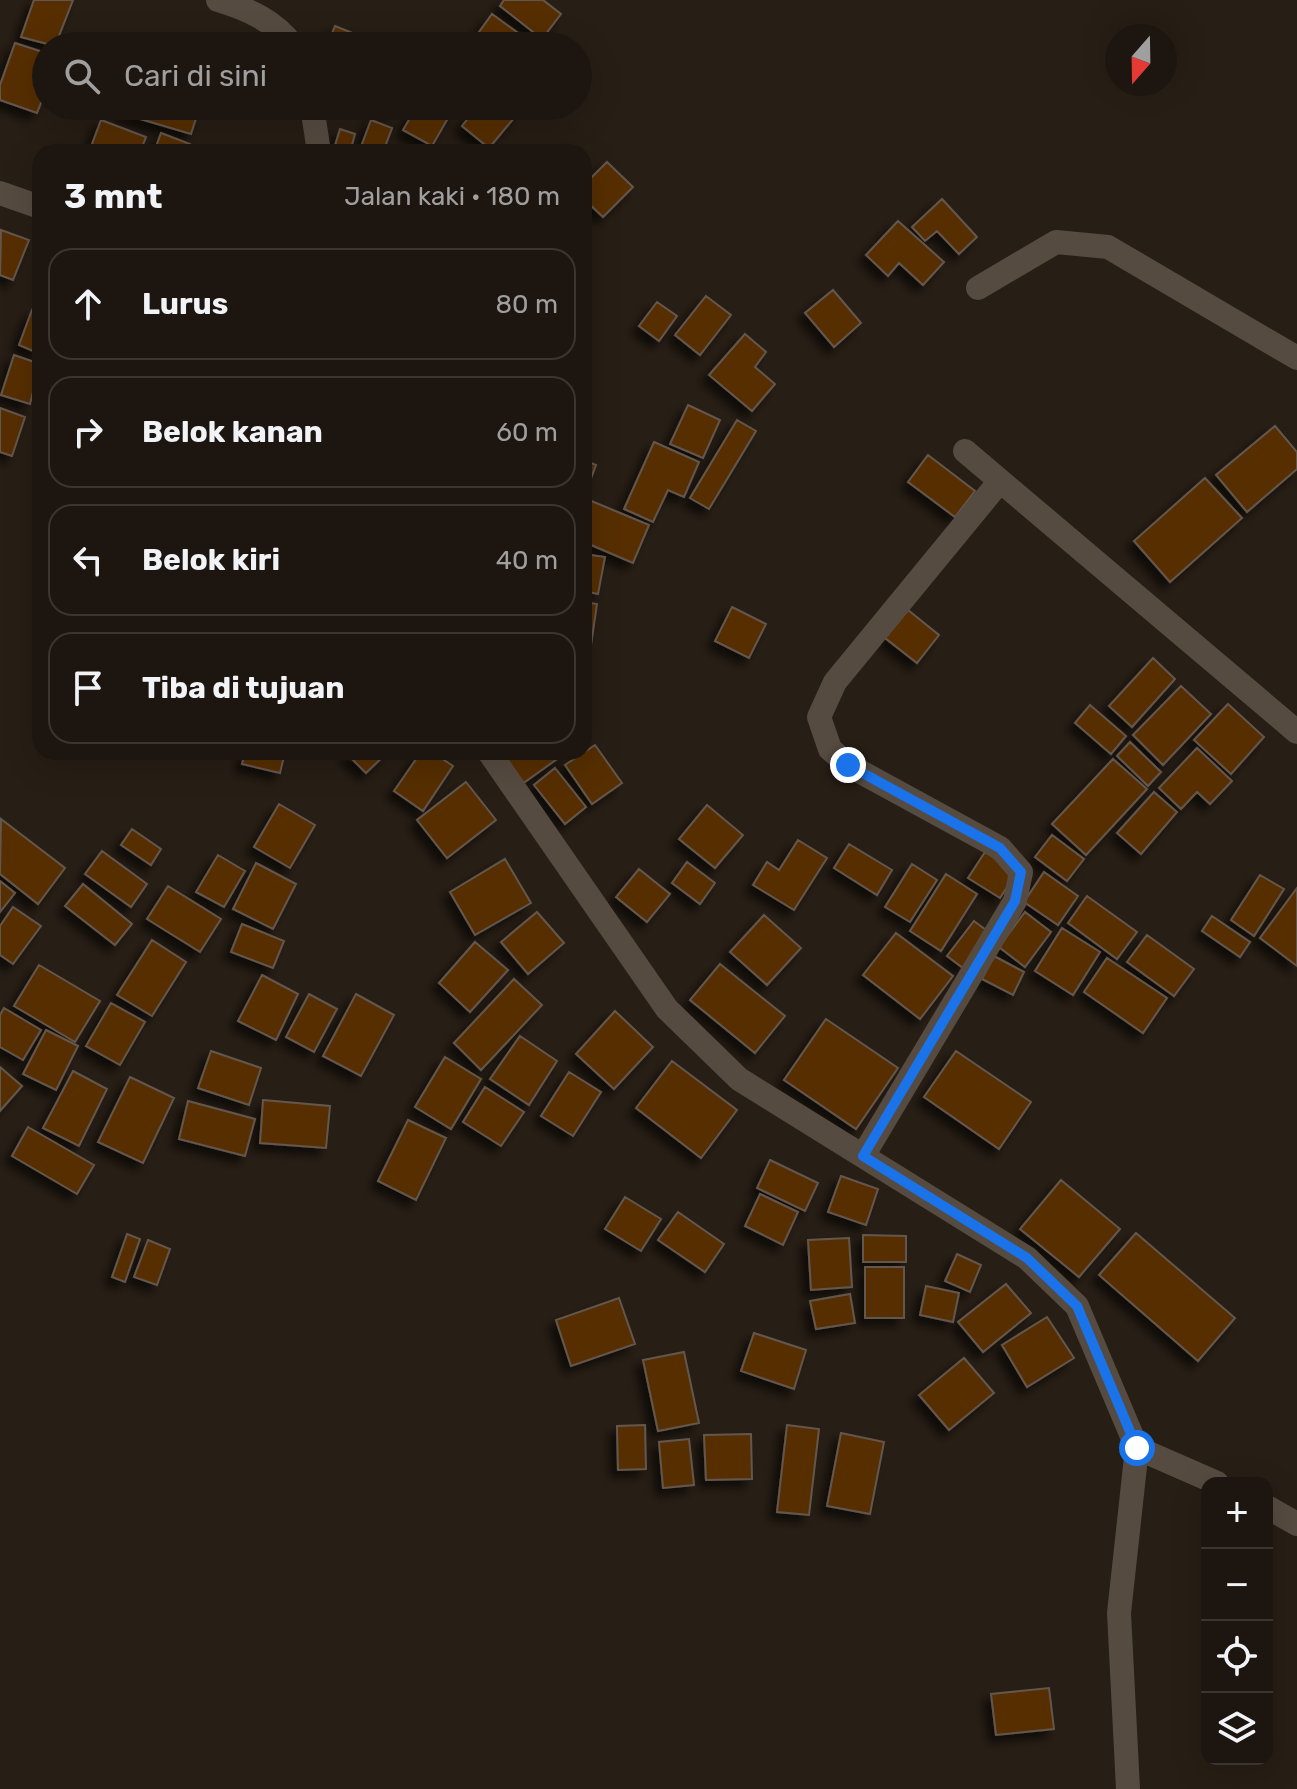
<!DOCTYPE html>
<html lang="id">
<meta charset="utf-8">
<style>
body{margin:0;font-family:Rubik,sans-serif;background:#2a231e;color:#f1f3f6}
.controls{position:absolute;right:24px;bottom:24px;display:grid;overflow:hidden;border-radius:16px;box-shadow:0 8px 32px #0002}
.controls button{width:72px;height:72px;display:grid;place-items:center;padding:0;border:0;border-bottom:2px solid #3b3530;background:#1d1610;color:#f1f3f6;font:40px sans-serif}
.compass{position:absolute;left:1105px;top:24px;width:72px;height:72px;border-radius:50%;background:#1d1610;box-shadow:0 8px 32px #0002;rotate:200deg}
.stop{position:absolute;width:24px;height:24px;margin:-18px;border:6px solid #1a73e8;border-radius:50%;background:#fff}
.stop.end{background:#1a73e8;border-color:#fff;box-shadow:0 2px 8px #0008}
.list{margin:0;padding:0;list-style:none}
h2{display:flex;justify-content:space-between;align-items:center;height:104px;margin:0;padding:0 32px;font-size:34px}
h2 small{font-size:26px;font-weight:400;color:#a09f9f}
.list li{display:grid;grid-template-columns:52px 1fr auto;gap:24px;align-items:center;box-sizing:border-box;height:112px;margin:0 16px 16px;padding:0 16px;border:2px solid #3b3530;border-radius:24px}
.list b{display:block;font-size:30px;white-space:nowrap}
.list em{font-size:26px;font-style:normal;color:#a09f9f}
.icon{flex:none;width:44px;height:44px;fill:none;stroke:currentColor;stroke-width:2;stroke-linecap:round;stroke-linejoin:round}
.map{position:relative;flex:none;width:1297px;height:1789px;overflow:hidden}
.search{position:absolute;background:#1d1610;box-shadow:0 8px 32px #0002;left:32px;top:32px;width:560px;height:88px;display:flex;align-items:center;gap:20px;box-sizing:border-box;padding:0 28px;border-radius:44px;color:#a09f9f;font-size:30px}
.panel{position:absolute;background:#1d1610;box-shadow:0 8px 32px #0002;left:32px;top:144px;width:560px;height:616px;border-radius:24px}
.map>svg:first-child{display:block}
</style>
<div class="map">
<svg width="1297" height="1789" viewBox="0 0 1297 1789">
<defs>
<filter id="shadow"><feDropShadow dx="-7" dy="7" stdDeviation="4" flood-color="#0009"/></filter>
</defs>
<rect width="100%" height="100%" fill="#271e15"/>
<!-- building -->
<path fill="#562e03" stroke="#64574e" stroke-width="2" filter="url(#shadow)" d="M34,0H73L55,46L21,37Z
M504,0H543L561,14L542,39L500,6Z
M492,14L536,46H469Z
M335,26L365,38L362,46H327Z
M15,43L46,53V90L37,113L0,100V85Z
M122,106H200L191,134L120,113Z
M362,106H393L391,113Z
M417,106H455L432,146L403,130Z
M478,106H514L520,111L489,148L462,126Z
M101,120L146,137L140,152H89Z
M371,120L392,128L383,152H359Z
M340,129L355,134L350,152H333Z
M161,133L190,144L187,152H154Z
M607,162L633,187L603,217L584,199V185Z
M942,199L977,237L959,254L937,231L925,241L912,227Z
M898,221L944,262L923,285L899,263L888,276L866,255Z
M1,230L29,240L13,280L0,275Z
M833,290L861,323L834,347L805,313Z
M706,296L731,315L700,355L675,335Z
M657,302L677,316L659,341L639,326Z
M32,310L40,314V354L19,345Z
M745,334L766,352L755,367L775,384L752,411L709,375Z
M14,355L40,364L30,404L1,395Z
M688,405L720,420L703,458L670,444Z
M0,408L25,417L12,456L0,452Z
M737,420L756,431L709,509L690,498Z
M1275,426L1297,452V469L1247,512L1216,475Z
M654,442L699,462L684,497L668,490L653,522L624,509Z
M928,455L975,491L955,517L908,482Z
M584,460L596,465L584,497Z
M1205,478L1242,518L1170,582L1134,541Z
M589,500L649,525L633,563L584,542V512Z
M584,554L605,557L598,594L584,591Z
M584,602L597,604L589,659L584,658Z
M732,607L766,624L749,658L715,641Z
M908,610L939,635L917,663L885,638Z
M1153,658L1175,679L1132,727L1109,706Z
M1181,686L1211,714L1163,765L1133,735Z
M1228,704L1264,737L1231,774L1194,740Z
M1090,705L1126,736L1111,754L1075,723Z
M1130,742L1161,772L1148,786L1117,756Z
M595,745L622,783L592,804L565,765Z
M1197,748L1232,781L1210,804L1197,792L1181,809L1159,788Z
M245,752H285L280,773L242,764Z
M345,752H388L366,773Z
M421,752H432L453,766L423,811L394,791Z
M499,752H567L522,784Z
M1113,759L1147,789L1086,855L1052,824Z
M555,768L586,807L565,824L534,785Z
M466,782L496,820L447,858L417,820Z
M1154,792L1177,812L1141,854L1117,833Z
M279,804L315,825L290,868L254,847Z
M707,805L743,835L715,868L679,839Z
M1,819L65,868L38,904L0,874Z
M132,829L161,849L151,865L121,845Z
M1052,835L1084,859L1067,881L1035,857Z
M798,840L827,858L794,910L753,885L767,862L779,870Z
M849,844L892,870L877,895L834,868Z
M102,851L147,884L131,907L85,874Z
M985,852L1017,872L1000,898L968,878Z
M218,855L245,871L224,907L196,892Z
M505,859L531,903L475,935L450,892Z
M687,862L715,883L700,904L672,883Z
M256,863L296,884L273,929L233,909Z
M912,864L937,880L910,922L885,907Z
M639,869L670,894L647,922L616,897Z
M1044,872L1078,896L1058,925L1024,902Z
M946,874L977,894L941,951L910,931Z
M1260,875L1284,889L1254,936L1231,920Z
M0,881L15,893L0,912Z
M83,884L132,924L115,945L65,906Z
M168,886L221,919L200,952L147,919Z
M1297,888V966L1260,938Z
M1087,896L1137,932L1117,959L1068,923Z
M13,907L41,926L13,964L0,955V926Z
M537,912L564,943L528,974L501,942Z
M1025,912L1051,932L1025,967L999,947Z
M764,915L801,948L767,985L730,952Z
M1212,916L1250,942L1240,957L1202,931Z
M974,921L990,933L963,968L947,956Z
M242,924L284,941L273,968L231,952Z
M1062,928L1100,952L1073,995L1035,971Z
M896,933L953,976L920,1019L863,975Z
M1147,935L1194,969L1174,996L1127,962Z
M152,940L186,962L152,1016L117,995Z
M475,942L508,970L470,1012L439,983Z
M994,956L1024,972L1013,995L982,979Z
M1107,958L1167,998L1143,1033L1084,992Z
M720,964L785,1016L755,1053L690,1000Z
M39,965L100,1001L75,1042L14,1006Z
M262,975L298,994L276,1040L238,1021Z
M514,979L542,1005L481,1070L454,1043Z
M309,994L337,1009L314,1052L286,1037Z
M356,994L394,1015L361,1076L323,1056Z
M111,1003L145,1022L120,1065L86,1046Z
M4,1008L41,1030L23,1060L0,1047V1015Z
M615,1011L653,1047L614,1089L576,1054Z
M826,1019L898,1068L856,1129L784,1080Z
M46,1030L78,1046L56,1090L23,1074Z
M520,1036L557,1061L529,1105L490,1079Z
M211,1051L261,1068L249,1105L198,1088Z
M956,1051L1031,1102L999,1149L924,1097Z
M445,1057L481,1079L451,1129L415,1107Z
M672,1061L737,1110L701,1158L636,1108Z
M0,1067L22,1086L0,1111Z
M73,1071L107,1089L79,1146L43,1128Z
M569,1072L601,1092L573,1136L541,1116Z
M130,1077L174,1098L143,1163L98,1142Z
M485,1087L524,1112L501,1146L463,1122Z
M263,1100L330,1106L326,1148L260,1143Z
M188,1101L255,1119L245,1156L179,1139Z
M408,1120L446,1138L416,1200L378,1181Z
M28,1127L94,1165L77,1194L12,1156Z
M770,1160L818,1183L805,1211L757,1188Z
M841,1176L878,1189L866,1225L828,1212Z
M1061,1180L1120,1229L1079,1277L1020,1229Z
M760,1194L798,1212L783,1245L745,1226Z
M625,1197L661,1219L641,1251L605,1229Z
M678,1212L724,1244L705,1272L658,1240Z
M1136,1233L1235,1318L1198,1361L1099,1275Z
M127,1234L140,1239L125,1282L112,1277Z
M863,1235L906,1236V1262H863Z
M849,1238L852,1287L811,1290L808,1240Z
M148,1240L170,1249L157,1285L134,1277Z
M957,1254L981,1265L970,1292L945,1281Z
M865,1267H904V1318H865Z
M1006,1284L1031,1313L983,1352L958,1322Z
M926,1286L959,1293L953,1322L920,1315Z
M850,1294L855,1323L816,1329L810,1301Z
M619,1298L635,1344L571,1366L556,1320Z
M1047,1317L1074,1358L1027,1387L1002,1345Z
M754,1333L806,1350L794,1389L741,1371Z
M684,1352L699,1423L658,1431L643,1360Z
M964,1358L994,1393L949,1430L919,1395Z
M645,1425L646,1469L618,1470L617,1426Z
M787,1425L819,1429L809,1515L777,1512Z
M841,1433L884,1442L870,1514L827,1506Z
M751,1434L752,1479L706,1480L704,1435Z
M689,1439L694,1485L663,1488L659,1442Z
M1049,1688L1054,1729L996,1735L991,1694Z"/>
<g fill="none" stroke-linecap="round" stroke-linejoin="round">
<!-- minor -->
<path stroke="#564b41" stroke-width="24" d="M218,0C248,9 275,21 293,46
M312,106L319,152
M0,193L40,207
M978,288L1056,242L1108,247L1297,358
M965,451L1297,732
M489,752L667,1009L739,1079L1027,1258L1077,1306L1137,1448L1119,1613L1128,1789
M863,1156L1015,901L1021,872L1000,848L848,765L830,749L819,717L835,682L1000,481
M1137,1448L1217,1483
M1267,1507L1297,1524"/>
</g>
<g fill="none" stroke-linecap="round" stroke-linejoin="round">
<!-- route -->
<path stroke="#1a73e8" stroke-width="10" d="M848,765L1000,848L1021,872L1015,901L863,1156L1027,1258L1077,1306L1137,1448"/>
</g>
</svg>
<div class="controls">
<button>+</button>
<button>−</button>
<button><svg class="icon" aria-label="locate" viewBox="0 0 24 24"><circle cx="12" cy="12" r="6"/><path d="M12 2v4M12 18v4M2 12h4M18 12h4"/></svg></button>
<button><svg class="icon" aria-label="layers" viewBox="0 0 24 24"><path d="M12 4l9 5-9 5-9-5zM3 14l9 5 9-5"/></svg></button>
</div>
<svg class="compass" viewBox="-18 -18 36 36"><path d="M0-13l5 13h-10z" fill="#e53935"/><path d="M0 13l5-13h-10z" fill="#a09f9f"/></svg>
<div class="stop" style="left:1137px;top:1448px"></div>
<div class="stop end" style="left:848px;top:765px"></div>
<div class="search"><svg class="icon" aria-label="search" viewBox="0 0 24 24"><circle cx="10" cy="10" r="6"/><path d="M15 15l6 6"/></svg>Cari di sini</div>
<section class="panel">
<h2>3 mnt<small>Jalan kaki · 180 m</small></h2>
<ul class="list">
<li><svg class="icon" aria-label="ahead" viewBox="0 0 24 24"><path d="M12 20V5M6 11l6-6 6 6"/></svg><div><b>Lurus</b></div><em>80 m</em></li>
<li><svg class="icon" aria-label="right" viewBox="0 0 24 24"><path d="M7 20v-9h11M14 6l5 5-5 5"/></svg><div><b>Belok kanan</b></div><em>60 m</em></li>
<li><svg class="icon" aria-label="left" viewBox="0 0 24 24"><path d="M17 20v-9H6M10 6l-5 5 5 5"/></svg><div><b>Belok kiri</b></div><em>40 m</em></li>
<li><svg class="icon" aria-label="arrive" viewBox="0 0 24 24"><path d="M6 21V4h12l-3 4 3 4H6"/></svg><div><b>Tiba di tujuan</b></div></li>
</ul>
</section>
</div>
